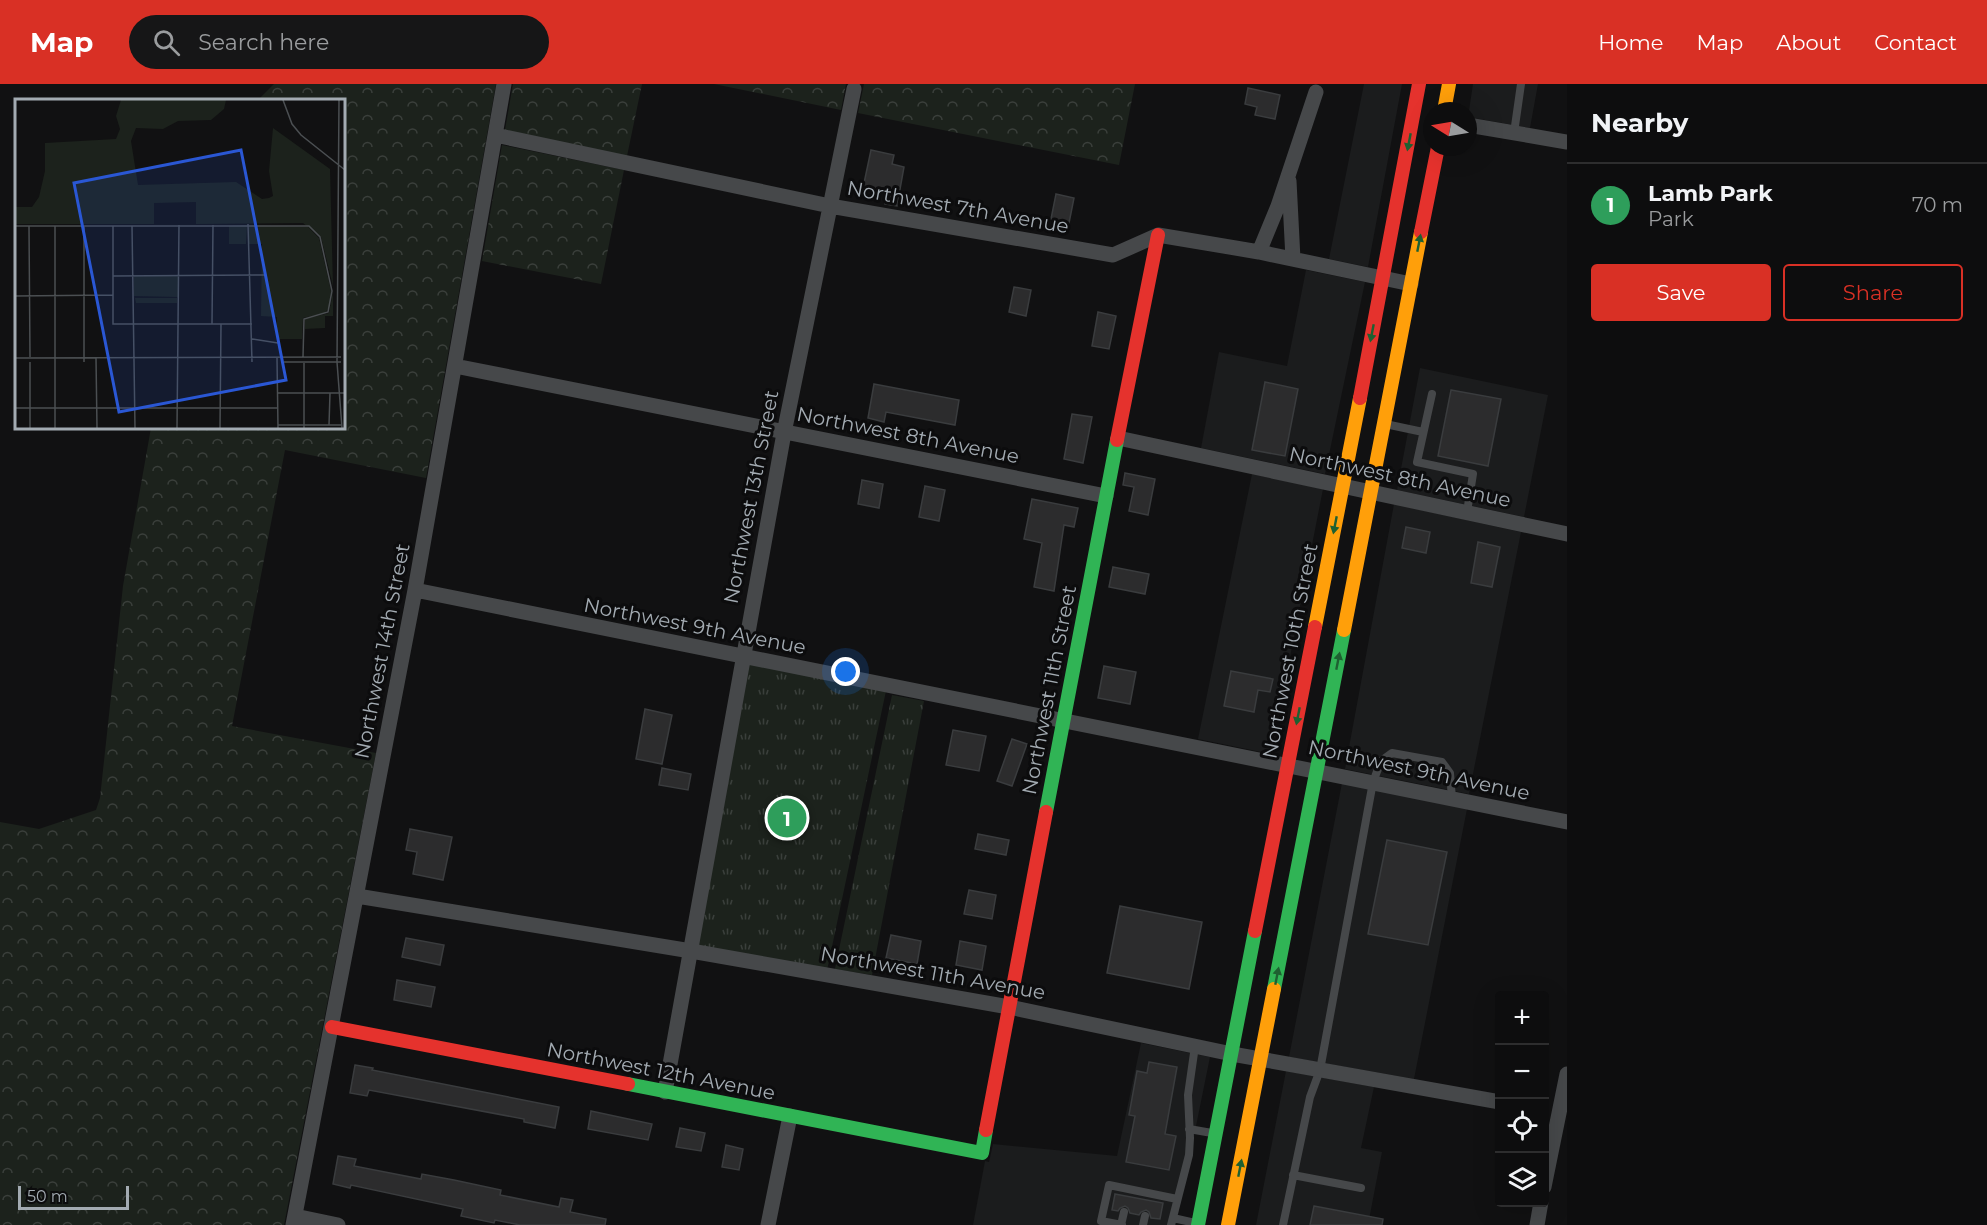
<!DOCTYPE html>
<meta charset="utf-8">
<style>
body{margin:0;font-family:Montserrat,sans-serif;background:#161617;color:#f1f3f6}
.controls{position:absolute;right:18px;bottom:18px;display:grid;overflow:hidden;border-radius:6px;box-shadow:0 6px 24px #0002}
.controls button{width:54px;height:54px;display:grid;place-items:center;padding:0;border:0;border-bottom:2px solid #2d2d2e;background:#0d0d0e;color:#f1f3f6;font:30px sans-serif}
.compass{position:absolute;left:1423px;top:18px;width:54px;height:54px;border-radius:50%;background:#0d0d0e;box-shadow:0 6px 24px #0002;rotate:281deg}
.scale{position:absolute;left:18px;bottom:15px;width:111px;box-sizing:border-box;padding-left:6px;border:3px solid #a3abb2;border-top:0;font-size:16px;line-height:21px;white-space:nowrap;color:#a3abb2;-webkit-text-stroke:4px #0c0c0d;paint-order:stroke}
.you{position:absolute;left:846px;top:588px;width:21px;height:21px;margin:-15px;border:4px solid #fff;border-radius:50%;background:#1a73e8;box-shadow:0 0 0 9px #1a73e833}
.badge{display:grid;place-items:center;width:39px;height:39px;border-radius:50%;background:#d93025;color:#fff;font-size:20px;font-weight:700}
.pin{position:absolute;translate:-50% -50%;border:3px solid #fff;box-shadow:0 2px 6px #0006}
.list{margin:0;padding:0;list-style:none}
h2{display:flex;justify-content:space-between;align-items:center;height:78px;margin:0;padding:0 24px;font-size:26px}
h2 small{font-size:20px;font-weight:400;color:#9a9c9e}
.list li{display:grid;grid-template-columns:39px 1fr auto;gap:18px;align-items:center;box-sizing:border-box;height:84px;padding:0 24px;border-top:2px solid #2d2d2e}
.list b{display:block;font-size:22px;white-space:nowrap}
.list p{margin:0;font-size:20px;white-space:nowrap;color:#9a9c9e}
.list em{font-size:20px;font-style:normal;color:#9a9c9e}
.actions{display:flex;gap:12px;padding:18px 24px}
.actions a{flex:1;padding:14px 0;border:2px solid #d93025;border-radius:6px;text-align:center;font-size:21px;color:#d93025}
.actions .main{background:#d93025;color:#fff}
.icon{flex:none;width:33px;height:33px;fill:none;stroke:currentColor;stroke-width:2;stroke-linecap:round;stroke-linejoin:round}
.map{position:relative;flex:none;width:1567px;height:1141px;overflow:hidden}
header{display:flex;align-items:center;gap:36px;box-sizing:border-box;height:84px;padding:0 30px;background:#d93025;color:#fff}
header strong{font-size:28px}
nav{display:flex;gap:33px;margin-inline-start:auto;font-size:21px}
.search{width:420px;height:54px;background:#161617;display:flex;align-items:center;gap:15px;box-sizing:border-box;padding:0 21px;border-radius:33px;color:#9a9c9e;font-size:22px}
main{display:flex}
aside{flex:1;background:#0d0d0e}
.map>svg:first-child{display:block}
</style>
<header>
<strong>Map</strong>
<div class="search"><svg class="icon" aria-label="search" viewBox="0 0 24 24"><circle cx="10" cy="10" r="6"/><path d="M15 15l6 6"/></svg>Search here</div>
<nav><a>Home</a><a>Map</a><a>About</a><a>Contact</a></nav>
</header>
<main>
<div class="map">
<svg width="1567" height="1141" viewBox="0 0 1567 1141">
<defs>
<pattern id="forest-crowns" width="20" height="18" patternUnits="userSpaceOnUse" patternTransform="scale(1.5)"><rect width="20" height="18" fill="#1c221c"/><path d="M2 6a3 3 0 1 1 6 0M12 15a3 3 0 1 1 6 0" fill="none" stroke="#3a3f3b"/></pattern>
<pattern id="park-tufts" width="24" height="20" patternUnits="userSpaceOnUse" patternTransform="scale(1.5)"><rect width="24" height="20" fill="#1c221c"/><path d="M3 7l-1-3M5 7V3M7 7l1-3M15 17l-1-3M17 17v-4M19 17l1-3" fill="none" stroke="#3a3f3b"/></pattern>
</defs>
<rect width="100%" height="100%" fill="#111112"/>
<!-- built -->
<path fill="#1b1c1d" d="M1364,0H1402L1368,183L1329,175Z
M1473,0H1538L1530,44L1468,33Z
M1306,186L1365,198L1325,390L1201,364L1219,268L1287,282Z
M1420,284L1548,311L1524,433L1397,406Z
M1252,390L1323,405L1271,670L1198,655Z
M1394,420L1521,448L1469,710L1345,685Z
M1342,699L1467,725L1414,995L1289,973Z
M1141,959L1210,973L1176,1141H973L985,1077L989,1078L993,1060L1117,1072Z
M1286,987L1374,1003L1361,1064L1382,1068L1368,1141H1256Z"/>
<!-- forest -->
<path fill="url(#forest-crowns)" d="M274,0H496L426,394L285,366L232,642L376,669L284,1141H0V738L39,745L96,726L100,714L123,502L151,344H344V16H258Z
M513,0H642L627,72L505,46Z
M714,0H846L841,26Z
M864,0H1135L1119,81L858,29Z
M502,61L624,86L601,200L482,177Z"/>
<!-- park -->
<path fill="url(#park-tufts)" d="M743,573L887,602L826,891L691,867Z
M892,611L924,617L872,891L835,885Z"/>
<!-- building -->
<path fill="#2c2c2d" stroke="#3a3c3e" stroke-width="1.5" d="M1248,4L1280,11L1275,35L1255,31L1257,23L1245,20Z
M871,66L894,71L892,80L904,83L897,122L885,120L887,108L863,104Z
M1056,110L1074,114L1069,139L1051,135Z
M1014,203L1031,206L1026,232L1009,228Z
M1098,228L1116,232L1109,265L1092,262Z
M1265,298L1298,305L1285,372L1252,366Z
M874,300L959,316L955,341L886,328L884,338L868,334Z
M1451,306L1501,315L1488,382L1438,372Z
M1072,330L1092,333L1083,379L1064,375Z
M1125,389L1155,395L1148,431L1129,427L1134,403L1123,401Z
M862,396L883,400L879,424L858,420Z
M925,402L945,406L939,437L919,433Z
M1032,415L1078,424L1074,443L1064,441L1054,507L1034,503L1042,459L1024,455Z
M1406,443L1430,448L1426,469L1402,464Z
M1478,458L1500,463L1492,503L1471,499Z
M1113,483L1149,490L1145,510L1109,503Z
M1104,582L1136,588L1130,620L1098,614Z
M1231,587L1273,595L1270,608L1258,606L1254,628L1224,622Z
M645,625L672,631L662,680L636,675Z
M953,646L986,652L979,687L946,681Z
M1012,655L1027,660L1012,702L997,697Z
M662,684L691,690L688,706L659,701Z
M410,745L452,753L443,796L413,790L417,768L406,766Z
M978,750L1009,756L1006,771L975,765Z
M1387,756L1447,768L1428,861L1368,850Z
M969,806L996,811L992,835L964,830Z
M1120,822L1202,838L1189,905L1107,889Z
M891,851L921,857L917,880L886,874Z
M406,854L444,861L440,881L402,873Z
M960,857L986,862L982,886L956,881Z
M397,896L435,903L431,923L394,916Z
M1149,978L1177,983L1165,1050L1176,1052L1169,1086L1126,1078L1135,1032L1129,1031L1137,987L1147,989Z
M355,981L373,984L372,986L559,1023L555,1044L524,1038V1035L369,1006L367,1012L350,1009Z
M591,1027L652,1040L648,1056L588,1045Z
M680,1044L705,1049L701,1067L676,1063Z
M726,1061L743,1065L739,1086L722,1083Z
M338,1072L356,1075L354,1082L421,1095L422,1090L454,1096L501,1106L500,1111L559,1123L561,1114L573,1116L570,1128L606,1135L605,1141H520L495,1136L494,1139L461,1132L463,1125L351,1101L350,1104L333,1100Z
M1115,1110L1163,1119L1160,1135L1151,1134L1149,1128L1146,1126L1141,1128L1139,1131L1130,1129L1128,1124L1125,1122L1120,1124L1118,1127L1112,1126Z
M1314,1122L1383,1135L1382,1141H1310Z"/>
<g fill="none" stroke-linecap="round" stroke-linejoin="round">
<!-- lane -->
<path stroke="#46484a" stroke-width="8" d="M1514,49L1521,0
M1432,310L1417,378L1473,390L1467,428
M1390,341L1423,348
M1189,1045L1212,1049
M1293,1091L1361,1104
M1173,1134L1195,1139
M1121,1141L1124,1128
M1122,1141L1101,1137L1109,1101L1177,1115
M1143,1141L1145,1132
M1171,1141L1189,1071L1190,1054L1188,1011L1195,962
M1283,1141L1310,1013L1320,986L1373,698L1381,677L1392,669L1442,678L1450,689L1452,715"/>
<!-- street -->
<path stroke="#46484a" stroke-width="15" d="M1468,41L1567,58
M495,51L830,122L1113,171L1158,151L1259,168L1411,200
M1289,97L1293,175
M1259,168L1278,122L1316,8
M455,282L1106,412
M1118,354L1567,450
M415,506L1567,738
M357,812L691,867L1009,923L1232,970L1500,1018
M665,1008L784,349L854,5
M1544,1103L1567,990
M295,1132L338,1141
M293,1141L415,506L504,0
M768,1141L790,1032
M1537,1141L1541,1118"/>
<!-- fast -->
<path stroke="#30b455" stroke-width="14" d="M1046,728L1117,356
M1274,905L1344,546
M628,1000L982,1069L986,1046
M1198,1141L1255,847"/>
<!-- slow -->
<path stroke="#ff9f0a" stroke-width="14" d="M1444,27L1449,0
M1315,543L1360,314
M1344,546L1421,148
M1228,1141L1274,905"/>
<!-- jam -->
<path stroke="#e5322d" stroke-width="14" d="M1421,148L1438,63
M1360,314L1419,0
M1117,356L1158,151
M1255,847L1315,543
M332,943L628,1000
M986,1046L1046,728"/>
</g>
<!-- one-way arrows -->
<defs><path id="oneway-solid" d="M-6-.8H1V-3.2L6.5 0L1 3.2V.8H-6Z" transform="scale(1.5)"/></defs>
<g fill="#1e6031">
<use href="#oneway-solid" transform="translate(1409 58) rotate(101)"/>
<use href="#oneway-solid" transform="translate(1419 159) rotate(-79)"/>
<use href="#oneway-solid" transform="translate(1372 249) rotate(101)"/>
<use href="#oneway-solid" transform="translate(1335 441) rotate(101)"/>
<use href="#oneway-solid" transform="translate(1338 577) rotate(-79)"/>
<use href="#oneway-solid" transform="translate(1298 632) rotate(101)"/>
<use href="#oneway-solid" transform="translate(1277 892) rotate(-79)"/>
<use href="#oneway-solid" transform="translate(1240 1084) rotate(-79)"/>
</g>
<g text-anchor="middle" stroke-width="6" stroke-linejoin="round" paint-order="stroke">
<!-- street labels -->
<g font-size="20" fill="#a3abb2" stroke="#0c0c0d">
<text transform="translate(958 123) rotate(10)" y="7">Northwest 7th Avenue</text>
<text transform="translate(908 351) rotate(11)" y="7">Northwest 8th Avenue</text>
<text transform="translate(1400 393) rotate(12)" y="7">Northwest 8th Avenue</text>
<text transform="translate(751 413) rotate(-79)" y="7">Northwest 13th Street</text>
<text transform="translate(695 542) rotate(11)" y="7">Northwest 9th Avenue</text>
<text transform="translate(382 567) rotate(-79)" y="7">Northwest 14th Street</text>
<text transform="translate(1290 567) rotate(-79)" y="7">Northwest 10th Street</text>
<text transform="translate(1049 606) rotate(-79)" y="7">Northwest 11th Street</text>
<text transform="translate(1419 686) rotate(12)" y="7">Northwest 9th Avenue</text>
<text transform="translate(933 889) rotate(10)" y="7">Northwest 11th Avenue</text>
<text transform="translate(661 987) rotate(11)" y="7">Northwest 12th Avenue</text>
</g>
</g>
<!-- overview -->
<g transform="translate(15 15)">
<rect width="330" height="330" fill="#111112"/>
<path d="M106,1H211L209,10L196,21L163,22L148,30L121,29L116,42L123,86L221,83L247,100L254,99L258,97L254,72L258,29L315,70L318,187L306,138L288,124L181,125V103L139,104V125H0V108H17L24,98L30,72V44L101,40L105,30L101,17ZM232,126L231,145H214V127ZM234,126L293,128L304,139L316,192L315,207L310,214L288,219L287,240H262V218L246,217L247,145H234ZM318,193V217H310V229L290,230V220L314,214Z" fill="#1c221c"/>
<path d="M163,176V198L119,197V177ZM120,199H162V204H121Z" fill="#1c221c"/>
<path fill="none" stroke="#4b4f52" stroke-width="1.5" d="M268,1L277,25L286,36L330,71M324,1L322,263L327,329M233,125L237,263M0,127H294L305,138L317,192L313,213L289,220L288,258M14,127L15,258M98,127V225H237M117,127L120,329M98,177L250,176M0,197L98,196M197,225L198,126M237,240L263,244M0,259L326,258M81,259L82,329M262,259L263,329M69,263V127M269,263H326M289,264V329M263,294H330M0,309H263M263,326H326M314,326L315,294M15,329V263M40,329V127M162,329L164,126M205,329L206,225"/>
<path fill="#2a57d4" fill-opacity="0.15" stroke="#2a57d4" stroke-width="3" d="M226,51L271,281L104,313L59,84Z"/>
<rect width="330" height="330" fill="none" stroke="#a3abb2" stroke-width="3"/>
</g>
</svg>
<div class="controls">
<button>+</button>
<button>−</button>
<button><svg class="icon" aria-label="locate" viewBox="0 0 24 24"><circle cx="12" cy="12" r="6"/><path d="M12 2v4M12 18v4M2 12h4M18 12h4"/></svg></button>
<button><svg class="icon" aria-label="layers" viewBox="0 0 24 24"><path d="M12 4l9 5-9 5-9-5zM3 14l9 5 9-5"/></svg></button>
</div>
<svg class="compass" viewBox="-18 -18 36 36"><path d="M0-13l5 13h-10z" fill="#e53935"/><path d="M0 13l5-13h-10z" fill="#9a9c9e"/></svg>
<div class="scale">50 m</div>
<div class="you"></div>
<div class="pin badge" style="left:787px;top:734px;background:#2e9e5b">1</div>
</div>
<aside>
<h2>Nearby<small></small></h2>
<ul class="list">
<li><span class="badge" style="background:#2e9e5b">1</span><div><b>Lamb Park</b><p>Park</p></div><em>70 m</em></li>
</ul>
<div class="actions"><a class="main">Save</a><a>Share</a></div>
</aside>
</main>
